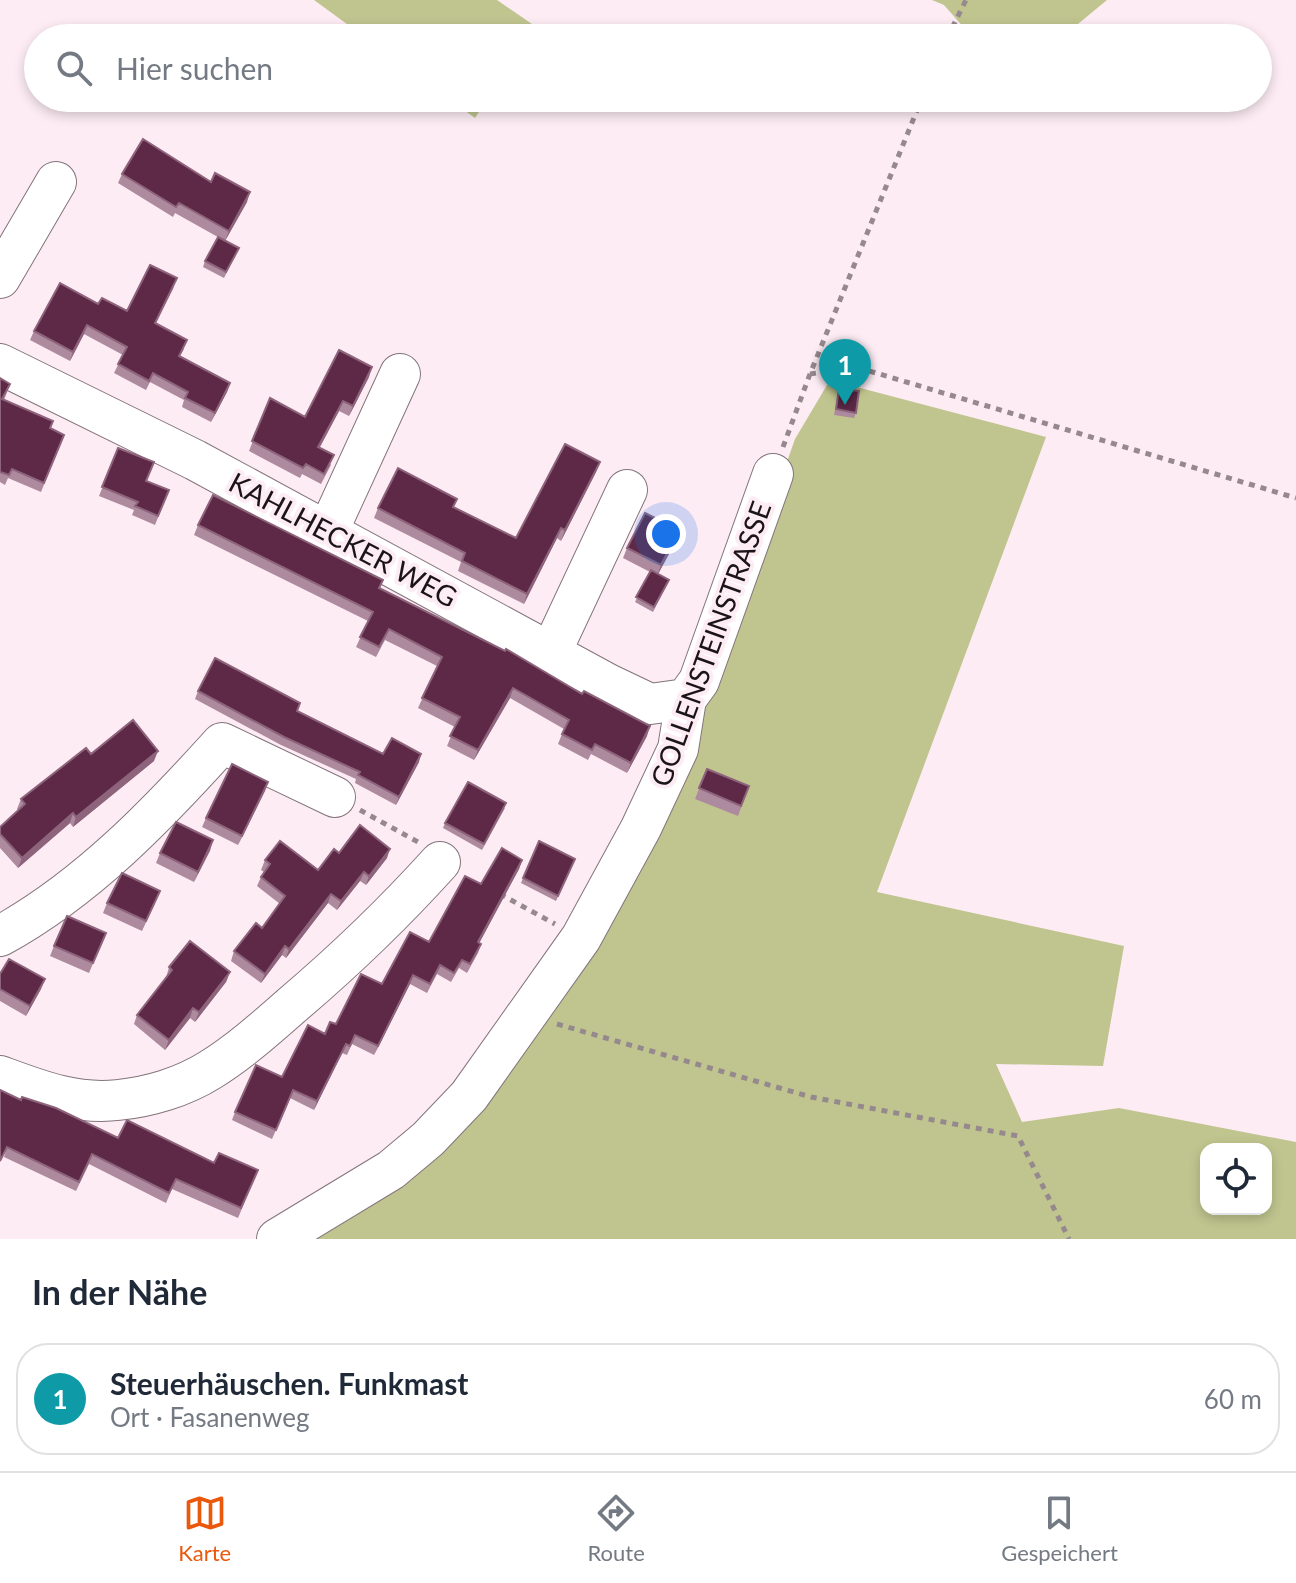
<!DOCTYPE html>
<html lang="de">
<meta charset="utf-8">
<style>
body{margin:0;font-family:Lato,sans-serif;background:#f2f2f3;color:#1f2937}
.controls{position:absolute;right:24px;bottom:24px;display:grid;overflow:hidden;border-radius:16px;box-shadow:0 4px 12px #0003}
.controls button{width:72px;height:72px;display:grid;place-items:center;padding:0;border:0;border-bottom:2px solid #e0e1e3;background:#fff;color:#1f2937;font:40px sans-serif}
.you{position:absolute;left:666px;top:534px;width:28px;height:28px;margin:-20px;border:6px solid #fff;border-radius:50%;background:#1a73e8;box-shadow:0 0 0 12px #1a73e833}
.badge{display:grid;place-items:center;width:52px;height:52px;border-radius:50%;background:#ea580c;color:#fff;font-size:26px;font-weight:700}
.pin{position:absolute;translate:-50% -66px;filter:drop-shadow(0 2px 4px #0008)}
.pin::after{content:'';position:absolute;top:42px;width:28px;height:24px;background:inherit;clip-path:polygon(0 0,100% 0,50% 100%)}
.list{margin:0;padding:0;list-style:none}
h2{display:flex;justify-content:space-between;align-items:center;height:104px;margin:0;padding:0 32px;font-size:34px}
h2 small{font-size:26px;font-weight:400;color:#747a83}
.list li{display:grid;grid-template-columns:52px 1fr auto;gap:24px;align-items:center;box-sizing:border-box;height:112px;margin:0 16px 16px;padding:0 16px;border:2px solid #e0e1e3;border-radius:32px}
.list b{display:block;font-size:30px;white-space:nowrap}
.list p{margin:0;font-size:26px;white-space:nowrap;color:#747a83}
.list em{font-size:26px;font-style:normal;color:#747a83}
.icon{flex:none;width:44px;height:44px;fill:none;stroke:currentColor;stroke-width:2;stroke-linecap:round;stroke-linejoin:round}
.map{position:relative;flex:none;width:1296px;height:1239px;overflow:hidden}
.search{position:absolute;background:#fff;box-shadow:0 4px 12px #0003;left:24px;right:24px;top:24px;height:88px;display:flex;align-items:center;gap:20px;box-sizing:border-box;padding:0 28px;border-radius:44px;color:#747a83;font-size:30px}
.sheet{height:232px;background:#fff}
nav{display:flex;justify-content:space-around;align-items:center;box-sizing:border-box;height:112px;border-top:2px solid #e0e1e3;background:#fff;font-size:22px;color:#747a83}
nav a{display:grid;justify-items:center;gap:4px}
nav .on{color:#ea580c}
.map>svg:first-child{display:block}
</style>
<div class="map">
<svg width="1296" height="1239" viewBox="0 0 1296 1239">
<rect width="100%" height="100%" fill="#fdecf4"/>
<!-- green -->
<path fill="#c0c58f" fill-rule="evenodd" d="M314,0H497L532,24L524,38H366Z
M932,0H1107L1061,38H973L944,5Z
M448,98H488L475,118Z
M830,380L1046,437L877,892L1124,946L1103,1066L996,1064L1022,1122L1119,1108L1296,1142V1239H302L430,1155L684,753L795,439ZM1206,1149H1266V1209H1206Z"/>
<g fill="none" stroke-linecap="round" stroke-linejoin="round">
<defs>
<path id="minor" d="M0,278L56,182
M0,364L195,460L608,684L650,704L686,699
M328,531L400,374
M551,652L627,490
M0,936C86,889 157,815 222,743L335,797
M0,1076C38,1090 76,1105 118,1100C149,1097 183,1087 210,1070C239,1052 266,1028 291,1006C344,961 394,913 440,862
M277,1239L391,1170L428,1139L469,1096L581,938L641,828L678,749L686,699L699,681L773,474"/>
</defs>
<!-- minor casing -->
<use href="#minor" stroke="#83747b" stroke-width="42"/>
<!-- path -->
<path stroke="#95898e" stroke-width="5" stroke-dasharray="6 6" stroke-linecap="butt" d="M947,38L966,0
M810,374L843,369L866,370L1296,498
M783,447L810,374L922,98
M360,810L418,842
M500,894L555,924
M557,1024L811,1097L1018,1136L1069,1239"/>
<!-- minor -->
<use href="#minor" stroke="#fff" stroke-width="40"/>
</g>
<!-- wall -->
<path fill="#ad8a9e" d="M122,174L211,182L247,202L225,241L175,213L173,217L118,183Z
M239,248L224,278L203,267L205,261Z
M174,287L156,323L184,349L180,356L230,383L227,392L211,422L182,407L184,400L150,382L146,390L114,373L123,355L84,334L70,361L30,340L34,331L98,304L127,311Z
M369,377L349,416L339,411L320,447L331,465L321,484L302,474L300,478L249,451L270,398L305,417Z
M0,378L10,384L4,400L50,428L64,435L41,492L8,478L5,485L0,482Z
M839,389L856,413L854,418L834,415Z
M118,448L147,481L169,490L155,525L132,515L134,510L99,496Z
M600,462L596,472L561,541L557,538L524,604L458,571L461,562L374,518L378,508L454,507L516,538Z
M198,525L380,588L647,736L627,773L591,754L588,760L558,744L564,729L510,698L474,760L447,746L455,727L418,708L437,666L385,640L376,657L356,647L368,621L194,535Z
M679,530L676,541L658,574L667,585L653,612L635,602L650,572L623,558L627,548Z
M198,691L383,754L419,762L396,805L355,783L356,779L281,745L195,699Z
M91,754L154,761L73,827L70,823L18,868L0,848V827L18,810L17,809L21,799Z
M707,769L749,786L738,816L695,799Z
M268,782L238,845L202,827L206,818Z
M505,808L482,850L443,828L445,823Z
M213,840L194,882L156,863L160,853Z
M539,841L575,859L556,901L521,883Z
M339,853L387,858L366,885L360,881L337,910L328,903L286,958L282,955L261,983L231,961L234,951L262,928L280,904L257,886L261,877L264,872L261,870L265,860L318,870Z
M522,860L519,869L479,943L481,944L478,953L467,973L459,968L451,982L437,974L427,993L410,984L374,1055L352,1044L347,1055L342,1053L314,1110L290,1098L272,1139L232,1120L235,1112L282,1077L325,1034L429,942L481,884Z
M156,901L142,931L103,913L107,903Z
M106,933L89,973L50,956L54,946Z
M169,967L230,972L226,982L195,1022L190,1018L165,1050L134,1024L137,1015L166,978Z
M0,974L41,989L26,1016L0,1001Z
M21,1100L118,1138L214,1163L254,1180L238,1218L172,1189L166,1203L89,1164L76,1191L4,1157Z"/>
<!-- shaded-wall -->
<path fill="#8d647b" d="M250,192L247,202L225,241L229,231Z
M87,325L84,334L70,361L73,352Z
M372,367L369,377L349,416L353,406Z
M230,383L227,392L211,422L215,413Z
M343,401L339,411L315,456L318,447Z
M600,462L596,472L561,541L565,530Z
M561,528L557,538L524,604L527,594Z
M679,530L676,541L657,576L661,565Z
M513,688L510,698L474,760L478,750Z
M650,726L647,736L627,773L631,763Z
M158,751L154,761L73,827L76,817Z
M421,754L419,762L396,805L399,797Z
M268,782L265,791L238,845L242,836Z
M73,813L70,823L18,868L22,858Z
M213,840L210,851L194,882L198,872Z
M390,849L387,858L366,885L369,876Z
M522,860L519,869L475,951L478,942Z
M364,872L360,881L337,910L341,901Z
M331,894L328,903L286,958L289,949Z
M285,946L282,955L261,983L265,974Z
M230,972L226,982L195,1022L199,1012Z
M413,975L410,984L374,1055L378,1046Z
M45,979L41,989L26,1016L30,1006Z
M193,1008L190,1018L165,1050L169,1040Z
M346,1044L342,1053L314,1110L317,1101Z"/>
<!-- building -->
<path fill="#5d2947" stroke="#8d647b" stroke-width="2" d="M143,139L211,182L215,173L250,192L229,231L179,203L176,207L122,174Z
M218,237L239,248L226,272L205,261Z
M150,265L177,278L155,323L187,340L179,356L230,383L215,413L185,398L188,392L153,373L149,381L118,364L127,347L87,325L73,352L34,331L60,283L98,304L102,298L127,311Z
M339,350L372,367L353,406L343,401L318,447L334,455L324,474L306,464L303,468L252,441L270,398L305,417Z
M0,378L10,384L2,399L53,421L50,428L64,435L44,483L12,469L9,475L0,472Z
M839,389L859,391L856,413L836,409Z
M565,444L600,462L565,530L561,528L527,594L462,561L465,553L378,508L398,468L457,499L453,507L516,538Z
M118,448L154,462L146,481L169,490L158,516L135,506L138,502L102,487Z
M213,495L383,580L379,588L505,651L506,649L582,694L584,691L650,726L631,763L595,744L592,750L562,734L569,720L513,688L478,750L450,736L460,717L422,698L442,657L389,629L379,647L360,637L373,612L198,525Z
M645,513L679,530L661,565L627,548Z
M651,570L669,580L654,607L636,597Z
M215,658L300,703L297,711L383,754L392,738L421,754L399,797L358,775L360,772L284,737L198,691Z
M133,720L158,751L76,817L73,813L22,858L0,834V827L25,804L21,799L86,748L91,754Z
M232,764L268,782L242,836L206,818Z
M707,769L749,786L741,806L699,788Z
M468,782L506,803L484,844L445,823Z
M176,822L213,840L198,872L160,853Z
M360,825L390,849L369,876L364,872L341,901L331,894L289,949L285,946L265,974L234,951L256,923L262,928L285,896L261,877L270,864L265,860L280,841L318,870L334,849L339,853Z
M539,841L575,859L558,896L523,878Z
M502,848L522,860L478,942L481,944L470,964L462,960L454,973L440,965L430,984L413,975L378,1046L355,1035L350,1046L346,1044L317,1101L293,1090L276,1130L235,1112L256,1065L282,1077L308,1025L325,1034L330,1022L336,1024L361,974L382,984L410,932L429,942L465,876L481,884Z
M122,873L160,891L146,921L107,903Z
M67,916L106,933L93,963L54,946Z
M190,941L230,972L199,1012L193,1008L169,1040L137,1015L172,970L169,967Z
M9,959L45,979L30,1006L0,989V974Z
M0,1090L21,1100L22,1097L56,1108L118,1138L127,1120L214,1163L219,1153L258,1170L241,1208L176,1179L169,1193L92,1154L79,1182L7,1147L0,1161Z"/>
<g text-anchor="middle" stroke-width="8" stroke-linejoin="round" paint-order="stroke">
<!-- street labels -->
<g font-size="28" fill="#1a1417" stroke="#fdecf4">
<text transform="translate(343 540) rotate(28)" y="10">KAHLHECKER WEG</text>
<text transform="translate(711 644) rotate(-70)" y="10">GOLLENSTEINSTRASSE</text>
</g>
</g>
</svg>
<div class="controls">
<button><svg class="icon" aria-label="locate" viewBox="0 0 24 24"><circle cx="12" cy="12" r="6"/><path d="M12 2v4M12 18v4M2 12h4M18 12h4"/></svg></button>
</div>
<div class="you"></div>
<div class="pin badge" style="left:845px;top:405px;background:#0f9aa8">1</div>
<div class="search"><svg class="icon" aria-label="search" viewBox="0 0 24 24"><circle cx="10" cy="10" r="6"/><path d="M15 15l6 6"/></svg>Hier suchen</div>
</div>
<section class="sheet">
<h2>In der Nähe<small></small></h2>
<ul class="list">
<li><span class="badge" style="background:#0f9aa8">1</span><div><b>Steuerhäuschen. Funkmast</b><p>Ort · Fasanenweg</p></div><em>60 m</em></li>
</ul>
</section>
<nav>
<a class="on"><svg class="icon" aria-label="map" viewBox="0 0 24 24"><path d="M3 6l6-2 6 2 6-2v14l-6 2-6-2-6 2zM9 4v14M15 6v14"/></svg>Karte</a>
<a><svg class="icon" aria-label="directions" viewBox="0 0 24 24"><path d="M12 3l9 9-9 9-9-9zM9 14v-3h6M13 9l2 2-2 2"/></svg>Route</a>
<a><svg class="icon" aria-label="saved" viewBox="0 0 24 24"><path d="M7 4h10v16l-5-4-5 4z"/></svg>Gespeichert</a>
</nav>
